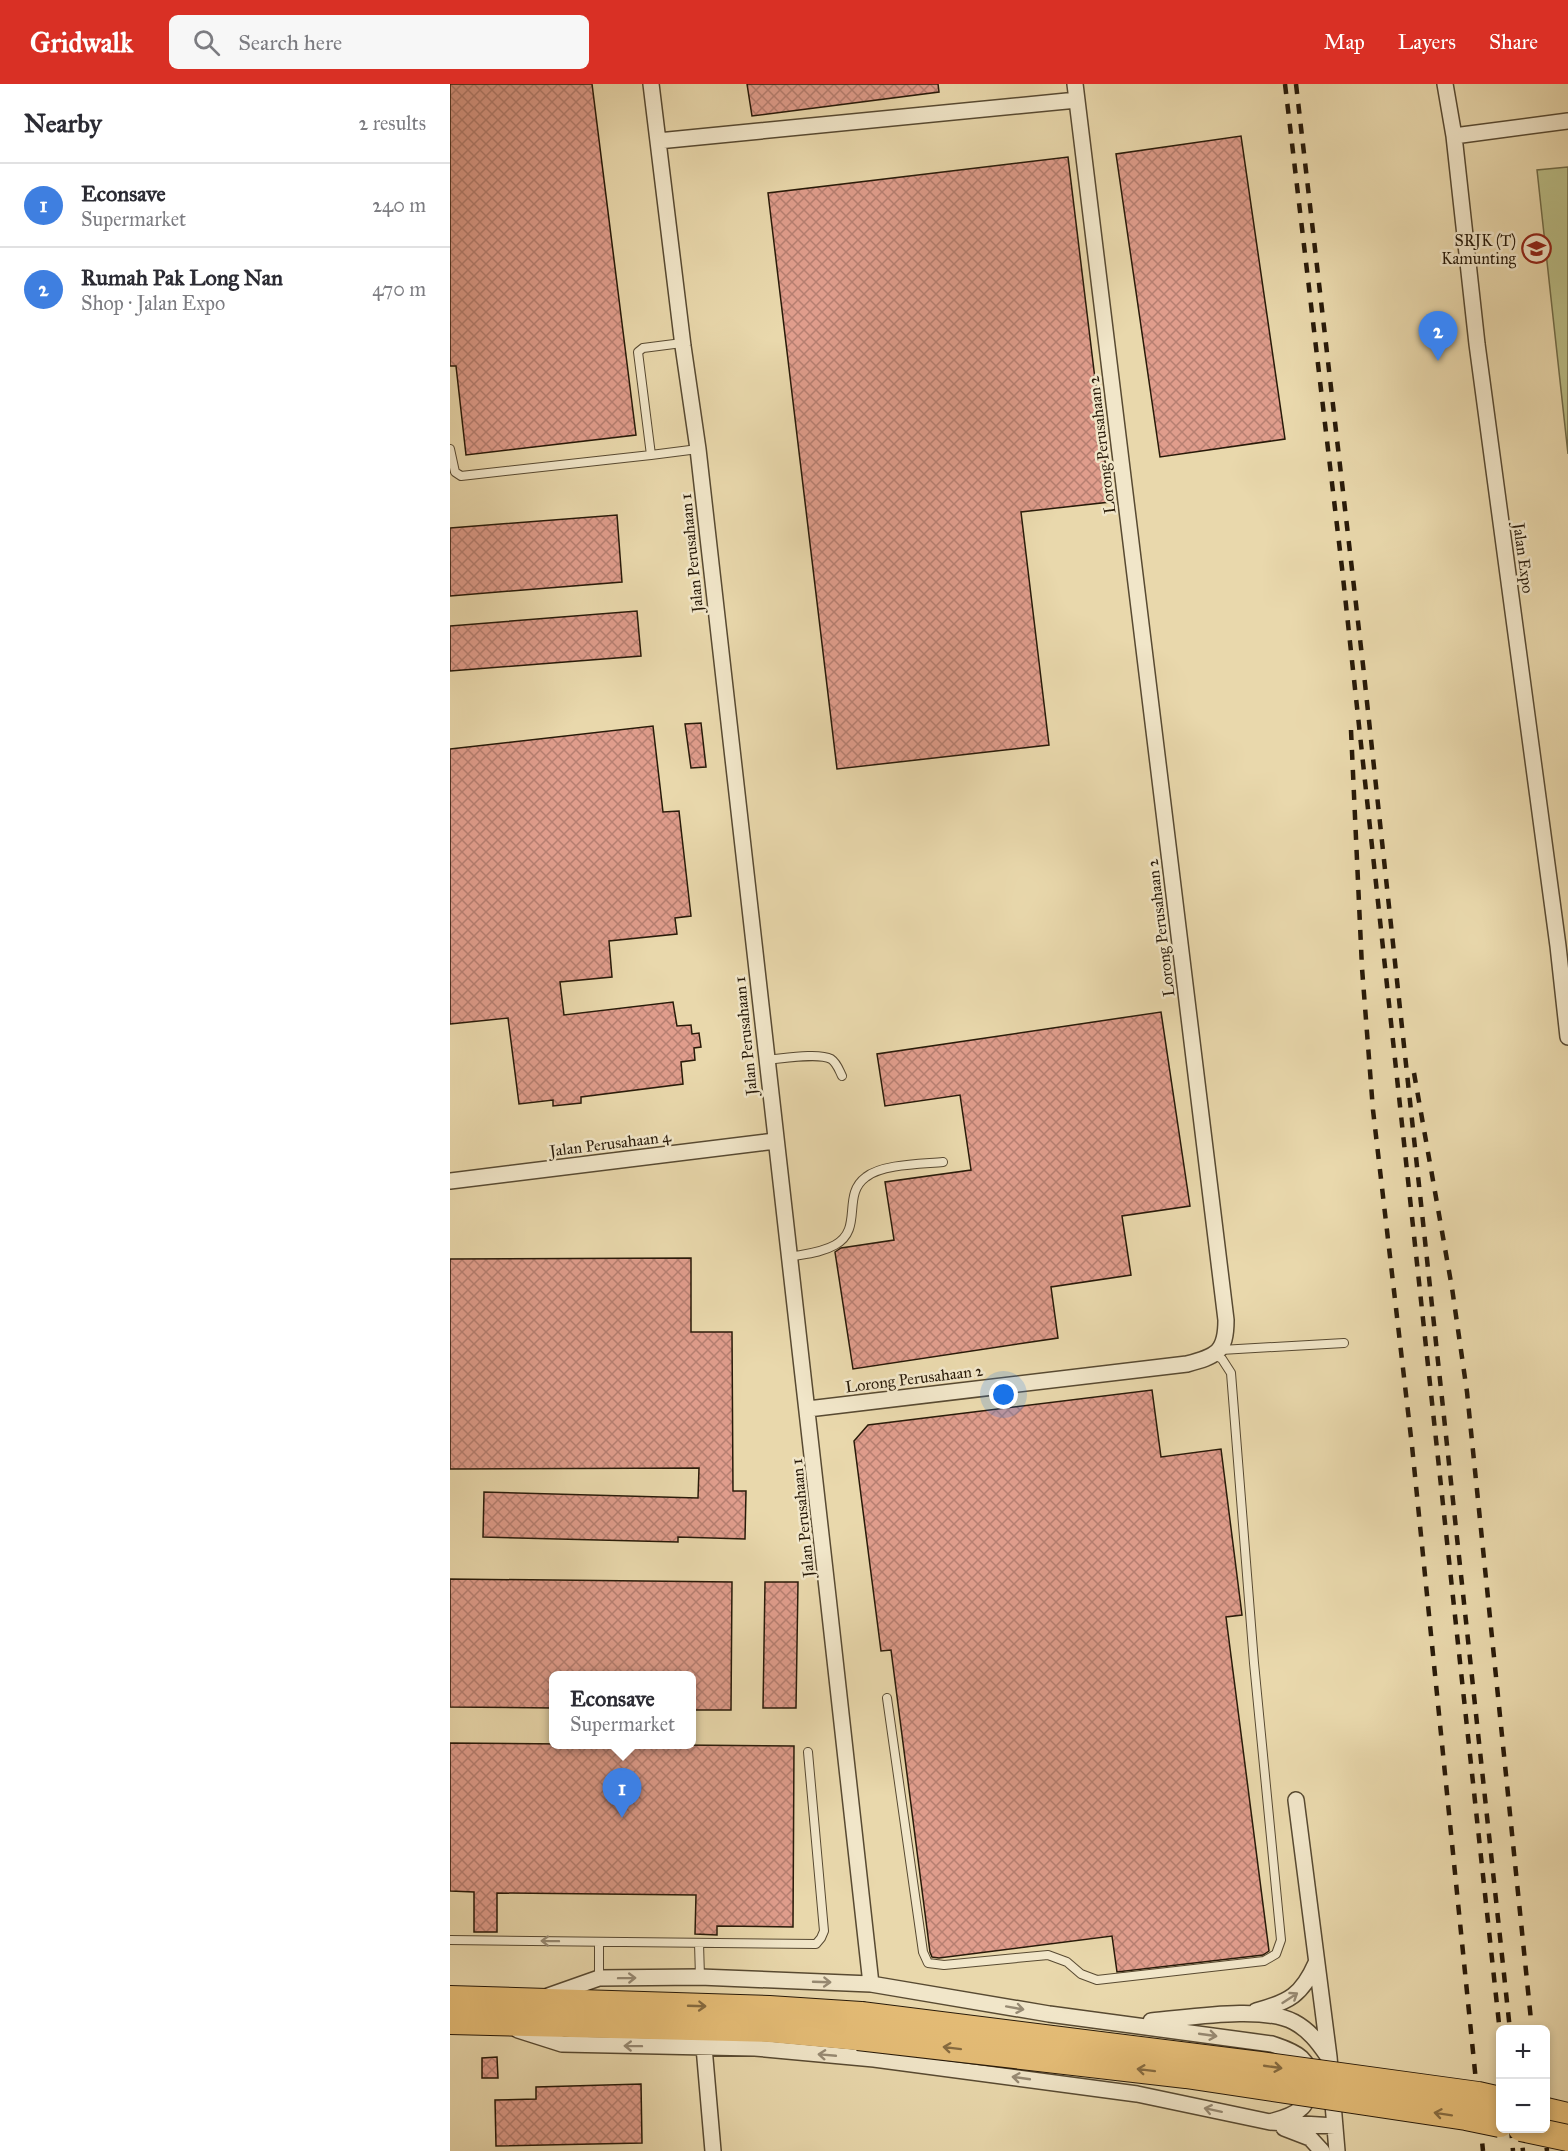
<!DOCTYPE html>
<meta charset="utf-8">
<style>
body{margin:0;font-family:"IM FELL Great Primer",serif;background:#f7f7f7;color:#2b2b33}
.controls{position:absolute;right:18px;bottom:18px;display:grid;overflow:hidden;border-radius:9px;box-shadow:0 3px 9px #0003}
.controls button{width:54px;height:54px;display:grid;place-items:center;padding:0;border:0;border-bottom:2px solid #e1e1e2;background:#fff;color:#2b2b33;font:30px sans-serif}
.you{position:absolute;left:554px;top:1311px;width:21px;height:21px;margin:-15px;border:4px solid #fff;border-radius:50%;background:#1a73e8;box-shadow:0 0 0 9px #1a73e833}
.badge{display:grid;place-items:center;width:39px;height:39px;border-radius:50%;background:#d93025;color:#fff;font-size:20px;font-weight:700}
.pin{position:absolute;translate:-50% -50px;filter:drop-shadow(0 2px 3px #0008)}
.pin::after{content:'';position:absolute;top:32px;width:21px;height:18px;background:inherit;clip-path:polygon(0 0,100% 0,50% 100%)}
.popup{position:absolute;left:99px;top:1587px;width:147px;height:78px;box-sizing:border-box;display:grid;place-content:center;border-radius:9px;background:#fff;filter:drop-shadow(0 2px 4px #0005);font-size:20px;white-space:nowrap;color:#7c7c81}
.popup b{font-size:22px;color:#2b2b33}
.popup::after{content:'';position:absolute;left:50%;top:100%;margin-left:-12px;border:12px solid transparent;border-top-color:#fff}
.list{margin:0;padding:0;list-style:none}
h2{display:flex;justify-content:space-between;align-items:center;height:78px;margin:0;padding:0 24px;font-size:26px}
h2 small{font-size:20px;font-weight:400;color:#7c7c81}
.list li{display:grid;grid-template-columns:39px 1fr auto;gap:18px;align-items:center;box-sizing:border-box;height:84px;padding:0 24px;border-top:2px solid #e1e1e2}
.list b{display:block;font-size:22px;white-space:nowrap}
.list p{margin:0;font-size:20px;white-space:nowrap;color:#7c7c81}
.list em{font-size:20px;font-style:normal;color:#7c7c81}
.icon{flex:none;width:33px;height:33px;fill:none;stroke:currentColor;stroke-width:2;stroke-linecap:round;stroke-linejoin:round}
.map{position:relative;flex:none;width:1118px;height:2067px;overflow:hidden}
header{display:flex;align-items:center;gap:36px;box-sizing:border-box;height:84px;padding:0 30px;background:#d93025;color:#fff}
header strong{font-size:28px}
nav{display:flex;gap:33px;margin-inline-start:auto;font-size:21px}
.search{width:420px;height:54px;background:#f7f7f7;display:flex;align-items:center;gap:15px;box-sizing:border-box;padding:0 21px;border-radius:9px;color:#7c7c81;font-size:22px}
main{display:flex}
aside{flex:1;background:#fff}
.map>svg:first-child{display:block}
</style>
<header>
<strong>Gridwalk</strong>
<div class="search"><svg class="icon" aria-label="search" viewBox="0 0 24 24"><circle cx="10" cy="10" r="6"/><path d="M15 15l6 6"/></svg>Search here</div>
<nav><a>Map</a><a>Layers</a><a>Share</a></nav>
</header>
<main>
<aside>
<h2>Nearby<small>2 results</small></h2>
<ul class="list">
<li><span class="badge" style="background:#3f7fe0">1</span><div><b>Econsave</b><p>Supermarket</p></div><em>240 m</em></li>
<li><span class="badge" style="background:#3f7fe0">2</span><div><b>Rumah Pak Long Nan</b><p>Shop · Jalan Expo</p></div><em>470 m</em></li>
</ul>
</aside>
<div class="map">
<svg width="1118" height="2067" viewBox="0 0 1118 2067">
<defs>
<pattern id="building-cross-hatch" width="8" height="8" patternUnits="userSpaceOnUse" patternTransform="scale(1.5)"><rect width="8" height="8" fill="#e09d8c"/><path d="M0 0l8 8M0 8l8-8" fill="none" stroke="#b67f71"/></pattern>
</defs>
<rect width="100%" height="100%" fill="#e9d8ac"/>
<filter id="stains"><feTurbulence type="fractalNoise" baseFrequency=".00333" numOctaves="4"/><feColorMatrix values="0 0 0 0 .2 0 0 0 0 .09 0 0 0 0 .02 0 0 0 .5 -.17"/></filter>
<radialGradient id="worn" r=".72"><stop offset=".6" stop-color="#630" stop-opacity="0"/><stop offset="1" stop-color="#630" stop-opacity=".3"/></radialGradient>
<!-- park -->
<path fill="#babe87" stroke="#716c48" stroke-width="1.5" d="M1118,83V370L1087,86Z"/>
<!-- building -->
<path fill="url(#building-cross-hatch)" stroke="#281a09" stroke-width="1.5" d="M0,0H142L186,351L16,371L6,282H0Z
M297,0H488L489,8L302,32Z
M791,52L835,355L710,373L666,70Z
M618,73L660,418L571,428L599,661L387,685L318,109Z
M167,431L172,498L0,512V444Z
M187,527L191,572L0,587V542Z
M251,639L256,683L241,684L235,640Z
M203,642L213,728L229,727L241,832L225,834L227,850L159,857L162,893L110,898L114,931L223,918L227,942L241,941L242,950L249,949L251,963L244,964L245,976L231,978L233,1000L131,1013V1019L103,1022V1016L69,1020L58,934L0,940V665Z
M711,928L740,1122L672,1132L681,1191L601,1203L608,1254L403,1285L385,1168L391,1164L444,1156L435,1098L521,1086L510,1011L435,1022L427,970Z
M241,1174V1248H282L283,1407H296L295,1455L228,1453V1458L33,1453L34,1408L248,1414L249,1384L0,1385V1175Z
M702,1306L711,1373L771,1365L792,1531L776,1533L819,1867L813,1871L667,1888L662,1852L489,1874L482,1873L480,1868L441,1566L431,1567L404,1357L418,1341Z
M0,1495L282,1498L281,1626H241V1592H103V1624L0,1623Z
M315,1498H348L346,1624H313Z
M0,1659L344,1662L343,1843L267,1842V1851L245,1850L246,1811L47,1809V1848H24V1808L0,1807Z
M47,1973L48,1994H32V1974Z
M191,2000L192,2059L46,2062L45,2016L86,2015V2003Z"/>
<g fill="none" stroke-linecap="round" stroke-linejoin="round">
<defs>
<path id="service" d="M232,259L193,264L188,268L201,371L248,365
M0,365L5,388L11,392L201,371
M316,976C331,975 368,968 381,975C387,979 389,986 392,992
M339,1173C354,1170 371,1169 385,1161C414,1145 391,1111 416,1093C432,1080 472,1080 493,1078
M771,1266L894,1259
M437,1614L473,1868L478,1879L494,1881L598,1871L617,1878L631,1890L647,1896L814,1877L826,1870L831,1856L804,1579L781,1289L772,1275L765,1271
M0,1856L366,1860L371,1854L374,1847L358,1668
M149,1858V1894
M249,1859L250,1893"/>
<path id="minor" d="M201,0L233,262L248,365C305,876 365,1388 421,1900
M995,0L1004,52L1027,260L1108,862L1118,953
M1004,52L1118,37
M208,57L627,16
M0,1097L325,1057
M358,1325L737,1280C766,1272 776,1269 776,1236L625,0
M846,1716L879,1973L887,2067
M98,1912L149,1894L250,1893L421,1900L599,1930L822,1960C846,1968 864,1975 859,2004C857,2013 857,2020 850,2025C843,2032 830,2035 820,2038
M806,1927C839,1918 852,1911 866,1879
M701,1937C738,1934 812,1921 844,1938C859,1946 868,1958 877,1971
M68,1946L112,1960L305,1964L424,1975L687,2010L820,2038L885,2042
M254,1963L263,2067
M834,2044L860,2054L872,2067"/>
<path id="primary" d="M0,1915L319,1925L411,1931
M0,1937L320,1945L408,1953
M1096,2027L1118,2032"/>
</defs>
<!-- service casing -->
<use href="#service" stroke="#584a32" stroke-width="10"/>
<!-- minor casing -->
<use href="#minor" stroke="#584a32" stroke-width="18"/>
<!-- primary casing -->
<use href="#primary" stroke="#281a09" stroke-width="28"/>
<!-- service -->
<use href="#service" stroke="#f1e6c9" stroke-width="8"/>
<!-- minor -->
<use href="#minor" stroke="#f1e6c9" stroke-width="15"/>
<!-- primary -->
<use href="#primary" stroke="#e4bc76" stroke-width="26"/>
<!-- rail -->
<path stroke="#281a09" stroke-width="4.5" stroke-dasharray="10 10" stroke-linecap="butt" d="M835,0L892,484L1050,1949
M846,0L913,581L1060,1946
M901,646L912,884L923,1026L962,1362L1033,2067
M964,989L1002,1204L1017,1308L1082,1946
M1061,2044L1063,2067
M1070,2044L1073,2067
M1094,2044L1097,2067"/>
<defs>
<path id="primary-bridge" d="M411,1931L810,1981L1028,2011L1050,2016
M408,1953L736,1991L1016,2033L1050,2040
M1071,2044L1118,2054"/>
</defs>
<!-- primary-bridge casing -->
<use href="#primary-bridge" stroke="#281a09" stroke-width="28" stroke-linecap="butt"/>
<!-- primary-bridge -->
<use href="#primary-bridge" stroke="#e4bc76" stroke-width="26"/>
</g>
<!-- one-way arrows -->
<defs><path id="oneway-shaft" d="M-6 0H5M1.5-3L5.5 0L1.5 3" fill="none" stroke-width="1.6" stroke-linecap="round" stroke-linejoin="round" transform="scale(1.5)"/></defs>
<g stroke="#978a73">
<use href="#oneway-shaft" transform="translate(100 1857) rotate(-179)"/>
<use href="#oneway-shaft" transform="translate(177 1894) rotate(-1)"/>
<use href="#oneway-shaft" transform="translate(372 1898) rotate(2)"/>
<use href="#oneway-shaft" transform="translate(840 1914) rotate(-33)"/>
<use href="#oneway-shaft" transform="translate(565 1924) rotate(10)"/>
<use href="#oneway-shaft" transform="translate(758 1951) rotate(8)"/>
<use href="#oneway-shaft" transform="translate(183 1962) rotate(-179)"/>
<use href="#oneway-shaft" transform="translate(377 1971) rotate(-175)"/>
<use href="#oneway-shaft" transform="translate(571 1994) rotate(-172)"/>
<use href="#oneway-shaft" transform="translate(763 2026) rotate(-168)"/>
</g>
<g stroke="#866b40">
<use href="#oneway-shaft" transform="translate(247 1922) rotate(2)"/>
<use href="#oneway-shaft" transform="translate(502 1964) rotate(-173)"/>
<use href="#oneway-shaft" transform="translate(823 1983) rotate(8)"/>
<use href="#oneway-shaft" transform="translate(696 1986) rotate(-173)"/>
<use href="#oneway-shaft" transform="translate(993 2030) rotate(-171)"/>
</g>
<!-- icons -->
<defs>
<symbol id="school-ring" viewBox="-11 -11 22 22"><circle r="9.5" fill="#f1e6c9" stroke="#8f2418" stroke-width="1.5"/><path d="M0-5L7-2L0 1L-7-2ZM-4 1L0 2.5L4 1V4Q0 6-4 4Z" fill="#8f2418"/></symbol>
</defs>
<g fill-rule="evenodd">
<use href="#school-ring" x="1070" y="148" width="33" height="33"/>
</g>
<g text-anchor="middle" stroke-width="5" stroke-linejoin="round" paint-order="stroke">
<!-- poi labels -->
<g font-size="16" fill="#281a09" stroke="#f1e6c9" text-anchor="end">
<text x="1066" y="162">SRJK (T)<tspan x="1066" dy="18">Kamunting</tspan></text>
</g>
<!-- street labels -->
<g font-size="16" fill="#281a09" stroke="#f1e6c9">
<text transform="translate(651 361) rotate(-97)" y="6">Lorong Perusahaan 2</text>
<text transform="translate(241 469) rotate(-96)" y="6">Jalan Perusahaan 1</text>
<text transform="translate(1074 474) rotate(82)" y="6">Jalan Expo</text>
<text transform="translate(710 844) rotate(-97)" y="6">Lorong Perusahaan 2</text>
<text transform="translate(295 952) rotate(-96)" y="6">Jalan Perusahaan 1</text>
<text transform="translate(160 1059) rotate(-7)" y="6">Jalan Perusahaan 4</text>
<text transform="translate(464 1294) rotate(-7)" y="6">Lorong Perusahaan 2</text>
<text transform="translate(352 1434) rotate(-96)" y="6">Jalan Perusahaan 1</text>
</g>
</g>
<rect width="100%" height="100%" filter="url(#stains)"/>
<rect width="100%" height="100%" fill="url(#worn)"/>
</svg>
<div class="controls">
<button>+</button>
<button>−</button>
</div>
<div class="you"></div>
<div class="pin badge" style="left:172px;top:1734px;background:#3f7fe0">1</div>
<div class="popup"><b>Econsave</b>Supermarket</div>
<div class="pin badge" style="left:988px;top:277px;background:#3f7fe0">2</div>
</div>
</main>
